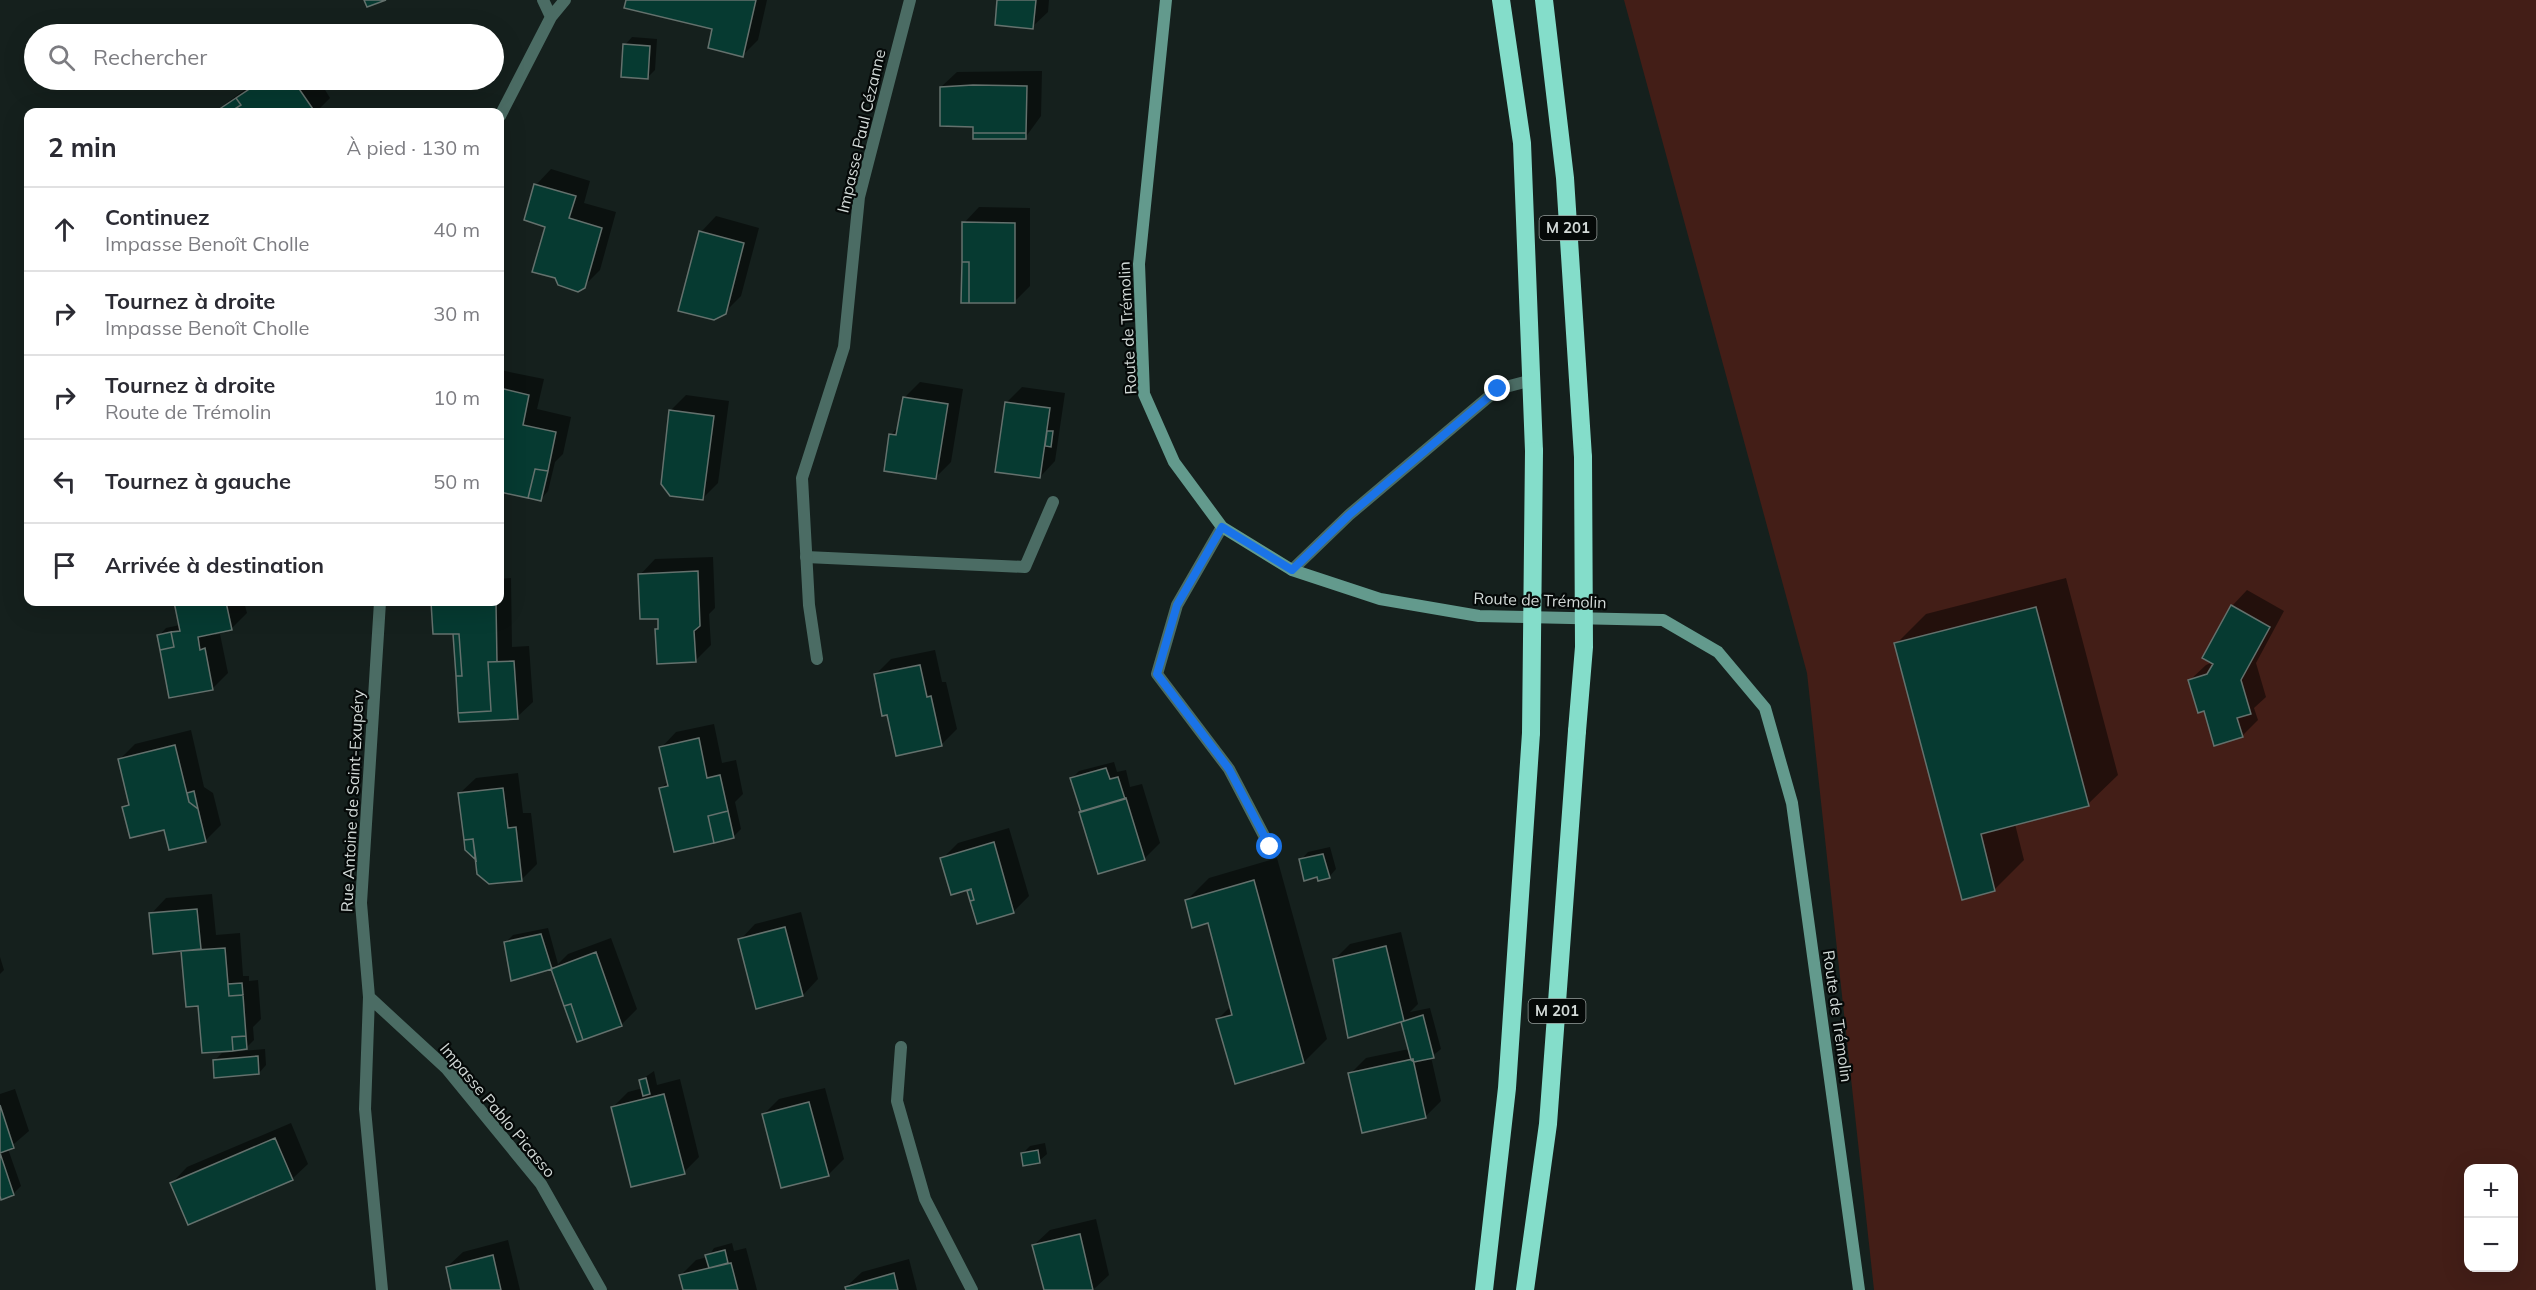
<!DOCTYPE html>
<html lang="fr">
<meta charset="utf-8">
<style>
body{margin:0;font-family:Mulish,sans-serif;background:#f2f2f3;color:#2b2b33}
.controls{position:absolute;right:18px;bottom:18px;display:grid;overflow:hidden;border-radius:12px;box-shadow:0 6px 24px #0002}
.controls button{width:54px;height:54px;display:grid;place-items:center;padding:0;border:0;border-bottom:2px solid #e1e1e2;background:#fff;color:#2b2b33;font:30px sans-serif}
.stop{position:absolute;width:18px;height:18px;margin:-14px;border:4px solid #1a73e8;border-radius:50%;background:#fff}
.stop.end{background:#1a73e8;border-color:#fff;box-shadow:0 2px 6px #0008}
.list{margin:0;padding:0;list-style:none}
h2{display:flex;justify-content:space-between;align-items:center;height:78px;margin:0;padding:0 24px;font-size:26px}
h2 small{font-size:20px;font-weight:400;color:#7c7c81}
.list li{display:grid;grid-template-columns:39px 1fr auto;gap:18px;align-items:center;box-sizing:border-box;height:84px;padding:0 24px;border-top:2px solid #e1e1e2}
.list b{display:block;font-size:22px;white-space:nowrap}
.list p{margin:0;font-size:20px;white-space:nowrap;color:#7c7c81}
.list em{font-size:20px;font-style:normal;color:#7c7c81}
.icon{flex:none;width:33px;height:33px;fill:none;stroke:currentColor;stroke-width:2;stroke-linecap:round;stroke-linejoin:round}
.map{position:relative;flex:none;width:2536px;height:1290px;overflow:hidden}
.search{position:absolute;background:#fff;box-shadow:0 6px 24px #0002;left:24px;top:24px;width:480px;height:66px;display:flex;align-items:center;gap:15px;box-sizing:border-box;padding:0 21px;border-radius:33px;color:#7c7c81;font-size:22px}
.panel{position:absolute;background:#fff;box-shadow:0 6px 24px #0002;left:24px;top:108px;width:480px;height:498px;border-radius:12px}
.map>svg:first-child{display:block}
</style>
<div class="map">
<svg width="2536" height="1290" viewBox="0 0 2536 1290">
<rect width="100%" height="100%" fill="#15201d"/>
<!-- green -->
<path fill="#431e17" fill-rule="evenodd" d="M1624,0H2536V1290H1874L1807,673ZM2468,1168H2514V1268H2468Z"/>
<!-- shadow -->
<path fill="#0007" d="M627,0H767L758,40L742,56L714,28Z
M999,0H1049L1048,12L1032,27Z
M632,37L657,39L655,70L647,78L625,45Z
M1042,71L1041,116L1025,138L974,126L941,87L957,72Z
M258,80H319L330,98L316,112H214Z
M551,169L590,181L584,203L616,212L600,270L584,286L547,226L536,185Z
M979,207L1030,208V286L1014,302L964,223Z
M716,216L759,228L741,296L725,312L701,232Z
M500,370L544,379L537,409L571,417L563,454L555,462L548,491L541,499L500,490Z
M920,382L963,389L951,462L936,477L891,435L899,426L904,398Z
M1022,387L1065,393L1055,461L1040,477L1006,403Z
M686,395L729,401L718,483L702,499L671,410Z
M713,557L715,608L709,614L711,645L695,661L657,630L660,626L659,618L640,575L655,559Z
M511,578L512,647L529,646L533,702L517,717L455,632L434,633L432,602H500V579Z
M2066,578L2118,775L2088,804L2015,824L2024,860L1995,889L1896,644L1926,614Z
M2247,590L2284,611L2256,663L2266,697L2254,708L2258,720L2242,736L2205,709L2190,680L2206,665L2213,662L2232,606Z
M175,602H244L247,613L231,629L215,632V635L220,634L228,673L212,689L159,636L166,628L180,625Z
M935,650L942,682H946L957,729L941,745L888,714L876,674L891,659Z
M714,724L722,763L736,760L743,794L735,802L741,829L733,837L661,789L668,781L661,748L676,732Z
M191,730L204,787L213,793L221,825L205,841L124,807L130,801L120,759L135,744Z
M1114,762L1117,772L1126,770L1130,787L1142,784L1160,843L1144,859L1082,811L1072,778L1079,771Z
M518,773L523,813H531L537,864L522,879L477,857L460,793L476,778Z
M1009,828L1029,896L1013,912L969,891L973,887L942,859L958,843Z
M1330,847L1336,869L1329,877L1318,875L1301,860L1308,852Z
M1277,858L1327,1039L1304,1062L1218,1019L1231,1006L1209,922L1186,901L1209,878Z
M212,894L216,935L240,933L243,976H249V981L258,980L261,1019L253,1027L254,1040L246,1048L199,1004L182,950L151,914L166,898Z
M801,912L818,979L803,995L740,940L755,924Z
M548,928L558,964L568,954L611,938L637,1009L621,1025L578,1040L552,968L512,979L505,943L513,935Z
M1401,932L1418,1004L1410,1012L1430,1008L1441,1049L1431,1057L1441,1101L1426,1116L1350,1074L1366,1058L1409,1049L1402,1020L1334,960L1350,944Z
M0,957L4,970L0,974Z
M265,1049L266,1065L259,1073L214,1061L222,1053Z
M654,1071L657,1085L680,1079L699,1157L684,1172L612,1108L628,1092L643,1088L641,1080Z
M825,1088L844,1159L828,1175L763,1115L779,1099Z
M15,1089L29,1131L8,1149L21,1186L13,1194L0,1199V1094Z
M291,1123L308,1164L292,1179L172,1183L187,1167Z
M1045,1143L1047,1154L1039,1161L1022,1154L1030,1146Z
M1096,1219L1109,1275L1093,1290H1045L1034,1245L1050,1230Z
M508,1240L520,1290H453L447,1267L463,1252Z
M732,1243L734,1251L746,1248L757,1290H684L680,1276L696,1260L708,1257L714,1248Z
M909,1259L917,1290H847L846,1287L862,1272Z"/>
<!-- building -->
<path fill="#063a31" stroke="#64716d" stroke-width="1.5" d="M364,0H386L367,7Z
M626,0H756L743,57L708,48L712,29L624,8Z
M997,0H1036L1033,29L995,25Z
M623,44L650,46L648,79L621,77Z
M263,80H293L315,112H230L241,105L236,98Z
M973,85L1027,86L1026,133H973V127L940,126V87Z
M236,98L241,105L230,112H215Z
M973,133H1026V139H973Z
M534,184L576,196L569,218L602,228L585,288L578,292L558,285L555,278L532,272L545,227L524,220Z
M962,222L1015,223V303H969V262H962Z
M699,231L744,243L726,314L714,320L678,311Z
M962,262H969V303H961Z
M500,388L529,395L523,425L556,432L548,471L535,469L528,498L500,492Z
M903,397L948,404L936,479L884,471L889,434L896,435Z
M1005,402L1050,408L1040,478L995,472Z
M669,410L714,416L703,500L670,496L661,484Z
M1047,431H1053L1051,447L1045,446Z
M535,469L548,471L541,501L528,498Z
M698,571L700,626L694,631L696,662L657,664L655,629H658V619H640L638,574Z
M174,602H226L232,630L198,637L200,650L205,648L213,690L169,698L160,650L174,647L171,632L180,631Z
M431,602H496L497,662H488L491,711L458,713L456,676H462L459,634H433Z
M2231,605L2270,627L2241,680L2251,714L2237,718L2243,737L2214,746L2204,711L2198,713L2188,680L2207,674L2213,664L2202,658Z
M2036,607L2089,806L1981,834L1995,891L1962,900L1894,643Z
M171,632L174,647L160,650L157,635Z
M453,634H459L462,676H456Z
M514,661L518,719L459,722L458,713L491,711L488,662Z
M920,665L927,697L931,696L942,746L896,756L887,715L882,716L874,674Z
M699,738L707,778L720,775L728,811L708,816L714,843L674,852L659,788L668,786L659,747Z
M175,745L189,802L198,809L206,842L169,850L164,830L130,838L122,807L129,805L118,759Z
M1106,768L1110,779L1118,777L1125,799L1081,812L1070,778Z
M503,788L508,828L516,827L522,881L489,884L477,874L473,839L464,840L458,793Z
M194,791L198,809L189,802L187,793Z
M1126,798L1145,860L1098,874L1079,812Z
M728,811L734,838L714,843L708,816Z
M473,839L476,860L465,850L464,840Z
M994,842L1014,913L977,924L970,901L974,900L971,889L951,895L940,858Z
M1323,854L1330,878L1318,881L1317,877L1304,881L1299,859Z
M1254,880L1304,1063L1235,1084L1216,1019L1232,1015L1208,923L1192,928L1185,900Z
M971,889L974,900L970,901L967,891Z
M197,909L201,949L153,954L149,913Z
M785,927L803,996L756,1009L738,939Z
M541,934L552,969L511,981L504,942Z
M1386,946L1404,1021L1348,1038L1333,959Z
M225,948L229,996L243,995L246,1036L232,1037L233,1051L202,1053L198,1006L186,1007L181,951Z
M596,952L622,1026L583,1040L571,1004L564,1006L551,969Z
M242,983L243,995L229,996L228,984Z
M571,1004L583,1040L577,1042L564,1006Z
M1423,1015L1434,1058L1414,1062L1411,1060L1401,1022Z
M246,1036L247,1049L233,1051L232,1037Z
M258,1056L259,1074L214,1078L213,1060Z
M1413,1059L1426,1118L1362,1133L1348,1073Z
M646,1078L650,1094L643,1096L639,1080Z
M664,1094L685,1174L631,1187L611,1107Z
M809,1102L829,1176L781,1188L762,1114Z
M0,1105L14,1148L0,1153Z
M275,1138L293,1180L188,1225L170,1183Z
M1038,1150L1040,1163L1023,1166L1021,1153Z
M0,1153L14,1195L1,1200L0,1196Z
M1080,1234L1093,1290H1044L1032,1245Z
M725,1250L728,1263L709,1268L705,1255Z
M493,1255L501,1290H451L446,1267Z
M731,1263L738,1290H683L679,1275Z
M894,1273L898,1290H846L845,1287Z"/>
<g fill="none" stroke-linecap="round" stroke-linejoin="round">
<!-- lane -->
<path stroke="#4b6c64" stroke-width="12" d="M806,557L1025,567L1053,502
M1292,570L1349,515L1498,389L1532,380"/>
<!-- street -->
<path stroke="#4b6c64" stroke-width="12" d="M543,0L551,17
M500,116L551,17L565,0
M1222,527L1177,605L1157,674L1229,769L1270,847
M380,602L361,903L369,997L365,1109L382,1290
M817,659L809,605L802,478L844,347L859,197L910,0
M369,997L446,1068L541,1184L601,1290
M901,1047L897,1101L925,1199L972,1290"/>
<!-- secondary -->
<path stroke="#639a8d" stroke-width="12" d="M1166,0L1139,264L1144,394L1174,462L1222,527L1292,570L1380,599L1479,616L1663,620L1718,652L1765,708L1792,803L1859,1290"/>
<!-- highway -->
<path stroke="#84ddca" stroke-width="18" d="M1501,0L1522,143L1534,451
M1544,0L1565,178L1583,457
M1484,1290L1507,1088L1531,733
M1525,1290L1548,1124L1577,731"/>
<!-- highway-bridge -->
<path stroke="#84ddca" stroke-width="18" d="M1577,731L1584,647L1583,457
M1531,733L1534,451"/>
</g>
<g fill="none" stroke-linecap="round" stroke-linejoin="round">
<!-- route -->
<path stroke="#1a73e8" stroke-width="8" d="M1270,847L1229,769L1157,674L1177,605L1222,527L1292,570L1349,515L1498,389"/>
</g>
<g text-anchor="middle" stroke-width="4.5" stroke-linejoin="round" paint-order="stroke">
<!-- shield labels -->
<g fill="#050908" stroke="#949b99" stroke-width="1.5">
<rect x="1539.5" y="216" width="57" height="24" rx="4.5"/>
<rect x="1528.5" y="999" width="57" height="24" rx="4.5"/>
</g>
<g font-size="15" font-weight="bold" fill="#d2d9d7">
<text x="1568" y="233">M 201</text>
<text x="1557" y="1016">M 201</text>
</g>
<!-- street labels -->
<g font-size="16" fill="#d2d9d7" stroke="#050908">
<text transform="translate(861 131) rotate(-77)" y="6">Impasse Paul Cézanne</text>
<text transform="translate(1127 328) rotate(-93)" y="6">Route de Trémolin</text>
<text transform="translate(1540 600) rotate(2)" y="6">Route de Trémolin</text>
<text transform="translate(352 801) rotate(-87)" y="6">Rue Antoine de Saint-Exupéry</text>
<text transform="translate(1838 1016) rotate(82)" y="6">Route de Trémolin</text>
<text transform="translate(498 1110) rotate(50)" y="6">Impasse Pablo Picasso</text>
</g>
</g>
</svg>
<div class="controls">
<button>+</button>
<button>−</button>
</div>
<div class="stop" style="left:1270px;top:847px"></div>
<div class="stop end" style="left:1498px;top:389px"></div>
<div class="search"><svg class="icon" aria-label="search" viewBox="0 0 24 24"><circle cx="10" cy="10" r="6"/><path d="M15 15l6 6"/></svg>Rechercher</div>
<section class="panel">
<h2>2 min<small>À pied · 130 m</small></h2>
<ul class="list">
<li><svg class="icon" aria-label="ahead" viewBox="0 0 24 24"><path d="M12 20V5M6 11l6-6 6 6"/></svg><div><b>Continuez</b><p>Impasse Benoît Cholle</p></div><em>40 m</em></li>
<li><svg class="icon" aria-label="right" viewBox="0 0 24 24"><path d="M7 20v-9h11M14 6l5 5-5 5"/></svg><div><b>Tournez à droite</b><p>Impasse Benoît Cholle</p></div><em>30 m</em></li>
<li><svg class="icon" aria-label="right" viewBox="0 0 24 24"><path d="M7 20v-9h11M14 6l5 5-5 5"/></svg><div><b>Tournez à droite</b><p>Route de Trémolin</p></div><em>10 m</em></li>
<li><svg class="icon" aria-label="left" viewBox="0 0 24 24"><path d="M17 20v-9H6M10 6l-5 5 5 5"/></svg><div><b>Tournez à gauche</b></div><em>50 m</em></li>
<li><svg class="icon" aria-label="arrive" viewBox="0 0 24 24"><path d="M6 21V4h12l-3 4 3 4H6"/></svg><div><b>Arrivée à destination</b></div></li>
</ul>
</section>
</div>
